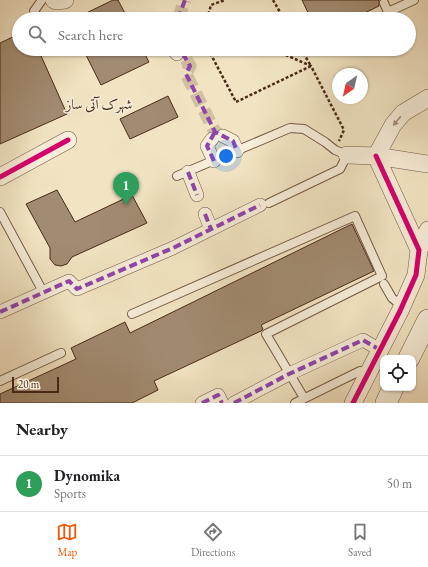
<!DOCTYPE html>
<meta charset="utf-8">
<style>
body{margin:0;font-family:"EB Garamond",Amiri,serif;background:#f2f2f2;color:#202124}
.controls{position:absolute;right:12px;bottom:12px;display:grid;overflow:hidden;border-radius:8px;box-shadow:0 1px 3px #0004}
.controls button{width:36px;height:36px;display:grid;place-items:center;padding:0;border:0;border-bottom:1px solid #e0e0e0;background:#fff;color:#202124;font:20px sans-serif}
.compass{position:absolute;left:332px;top:68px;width:36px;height:36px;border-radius:50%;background:#fff;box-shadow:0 1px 3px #0004;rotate:214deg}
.scale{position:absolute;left:12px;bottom:10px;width:47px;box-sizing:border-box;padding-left:4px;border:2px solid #492a18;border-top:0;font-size:11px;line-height:14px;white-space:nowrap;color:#492a18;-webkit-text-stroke:3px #f7edd8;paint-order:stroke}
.you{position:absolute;left:226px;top:156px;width:14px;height:14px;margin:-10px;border:3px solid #fff;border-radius:50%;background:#1a73e8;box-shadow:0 0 0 6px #1a73e833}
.badge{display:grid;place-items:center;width:26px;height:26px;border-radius:50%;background:#ea580c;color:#fff;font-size:13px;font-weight:700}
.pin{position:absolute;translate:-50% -33px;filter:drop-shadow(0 1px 2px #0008)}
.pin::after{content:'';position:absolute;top:21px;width:14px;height:12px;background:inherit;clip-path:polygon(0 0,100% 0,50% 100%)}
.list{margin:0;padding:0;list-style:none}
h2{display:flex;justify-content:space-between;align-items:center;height:52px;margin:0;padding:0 16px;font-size:17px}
h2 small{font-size:13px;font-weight:400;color:#757577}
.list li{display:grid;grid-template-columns:26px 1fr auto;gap:12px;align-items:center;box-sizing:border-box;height:56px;padding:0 16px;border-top:1px solid #e0e0e0}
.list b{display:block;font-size:15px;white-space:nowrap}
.list p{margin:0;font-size:13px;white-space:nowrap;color:#757577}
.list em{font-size:13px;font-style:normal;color:#757577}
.icon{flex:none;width:22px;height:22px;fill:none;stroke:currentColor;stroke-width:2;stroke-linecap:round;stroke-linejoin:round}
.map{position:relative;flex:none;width:428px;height:403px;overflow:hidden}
.search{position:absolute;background:#fff;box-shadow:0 1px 3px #0004;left:12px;right:12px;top:12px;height:44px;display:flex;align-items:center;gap:10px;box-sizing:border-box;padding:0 14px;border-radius:22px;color:#757577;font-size:15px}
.sheet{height:108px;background:#fff}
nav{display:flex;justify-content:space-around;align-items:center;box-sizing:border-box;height:56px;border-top:1px solid #e0e0e0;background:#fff;font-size:11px;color:#757577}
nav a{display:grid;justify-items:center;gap:2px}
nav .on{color:#ea580c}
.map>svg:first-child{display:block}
</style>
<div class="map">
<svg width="428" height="403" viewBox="0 0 428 403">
<rect width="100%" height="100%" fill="#f2e4c3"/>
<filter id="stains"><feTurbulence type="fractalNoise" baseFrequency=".005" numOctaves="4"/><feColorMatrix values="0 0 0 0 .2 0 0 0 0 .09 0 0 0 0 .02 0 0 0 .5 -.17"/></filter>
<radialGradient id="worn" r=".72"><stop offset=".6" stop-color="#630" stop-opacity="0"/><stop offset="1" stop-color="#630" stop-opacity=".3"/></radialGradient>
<!-- building -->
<path fill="#a18b71" stroke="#492a18" d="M113,0H118L128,19H74Z
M302,0H379V6L352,19H311Z
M19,34V49H38L67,114L0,144V43Z
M83,49H142L149,62L101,85Z
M168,96L178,117L130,139L120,119Z
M57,190L75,222L132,195L147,223L72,257L67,264L61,266L55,265L50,259V248L26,204Z
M352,224L374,271L261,325L263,329L261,331L154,381L158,390L132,403H0V394L76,359L71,348L125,322L130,333Z"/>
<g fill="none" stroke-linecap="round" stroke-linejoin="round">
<!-- pedestrian-tunnel -->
<path stroke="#d0bfa1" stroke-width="13" stroke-dasharray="13 6" stroke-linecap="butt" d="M178,19L185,0
M173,49L175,52H182L190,66L186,74L215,132L223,136"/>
<defs>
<path id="service" d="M384,3L388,12L414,0
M38,19L34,11L42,0
M177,176L290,128L304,129L325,142L335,150L347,155L340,169L269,203
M0,212L41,288
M384,284L392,298L402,306
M132,314L355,216L382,276L266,334L304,398
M0,381L61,353
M295,403L360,371L368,373"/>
<path id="pedestrian" d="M175,52L177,54
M223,136L233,141L237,151
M212,139L207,146L214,161
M188,172L197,195
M205,214L211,229
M0,312L69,281L77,289L173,248L260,205
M202,403L218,395L222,403
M234,403L289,374L363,340L380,350"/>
<path id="minor" d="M54,0L56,1L65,0
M347,155L376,156L428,164
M376,156L393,125L403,113L428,98
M0,177L68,140
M419,250L428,230
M353,403L400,311L416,275L419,250L376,156"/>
<path id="tertiary" d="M409,358L428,320
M386,403L393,388"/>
</defs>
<!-- service casing -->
<use href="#service" stroke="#735843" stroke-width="10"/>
<!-- pedestrian casing -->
<use href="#pedestrian" stroke="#735843" stroke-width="14"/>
<!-- minor casing -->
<use href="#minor" stroke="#735843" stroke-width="18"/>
<!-- tertiary casing -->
<use href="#tertiary" stroke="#735843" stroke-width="22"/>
<!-- path -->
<path stroke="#492a18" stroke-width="2.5" stroke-dasharray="3 2" stroke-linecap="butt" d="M273,0L284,19
M207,19L211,5L225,0
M208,49L236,102L311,66L301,49
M272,49L311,66L344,130L339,141"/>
<!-- service -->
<use href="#service" stroke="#f7edd8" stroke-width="8"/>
<!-- pedestrian -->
<use href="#pedestrian" stroke="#f7edd8" stroke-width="13"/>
<!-- minor -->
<use href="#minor" stroke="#f7edd8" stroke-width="17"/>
<!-- tertiary -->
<use href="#tertiary" stroke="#f7edd8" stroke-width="21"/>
<!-- quiet -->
<path stroke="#8e44ad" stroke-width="4" stroke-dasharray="8 4" stroke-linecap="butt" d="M178,19L185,0
M173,49L175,52H182L190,66L186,74L215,132L233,141L237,151
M214,161L207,146L215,132
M188,172L197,195
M205,214L211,229
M0,312L69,281L77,289L173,248L260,205
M202,403L218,395L222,403
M234,403L289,374L363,340L380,350"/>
<defs>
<path id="cycleway" d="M0,177L68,140
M353,403L400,311L416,275L419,250L376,156"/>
</defs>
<!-- cycleway casing -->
<use href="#cycleway" stroke="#f7edd8" stroke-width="8"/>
<!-- cycleway -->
<use href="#cycleway" stroke="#d6006c" stroke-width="5"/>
</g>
<!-- one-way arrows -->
<defs><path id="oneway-solid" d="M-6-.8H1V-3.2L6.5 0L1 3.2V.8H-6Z"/></defs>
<use fill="#a08c78" href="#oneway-solid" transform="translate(397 121) rotate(129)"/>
<g text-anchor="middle" stroke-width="3" stroke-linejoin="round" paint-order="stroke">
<!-- neighbourhood labels -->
<g font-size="14" fill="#492a18" stroke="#f7edd8">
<text x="99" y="109">شهرک آتی ساز</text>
</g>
</g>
<rect width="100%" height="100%" filter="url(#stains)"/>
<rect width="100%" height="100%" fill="url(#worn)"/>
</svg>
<div class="controls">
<button><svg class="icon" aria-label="locate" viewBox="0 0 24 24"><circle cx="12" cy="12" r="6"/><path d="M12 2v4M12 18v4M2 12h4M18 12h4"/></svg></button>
</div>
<svg class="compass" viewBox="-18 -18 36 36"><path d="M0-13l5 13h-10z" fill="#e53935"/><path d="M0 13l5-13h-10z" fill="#757577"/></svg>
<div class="scale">20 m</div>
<div class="you"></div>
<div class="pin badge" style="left:126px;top:205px;background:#2e9e5b">1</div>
<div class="search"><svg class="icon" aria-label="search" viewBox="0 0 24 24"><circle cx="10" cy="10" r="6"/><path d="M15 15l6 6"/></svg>Search here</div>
</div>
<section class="sheet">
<h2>Nearby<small></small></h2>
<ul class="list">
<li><span class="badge" style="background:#2e9e5b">1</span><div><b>Dynomika</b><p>Sports</p></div><em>50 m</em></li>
</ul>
</section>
<nav>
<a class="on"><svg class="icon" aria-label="map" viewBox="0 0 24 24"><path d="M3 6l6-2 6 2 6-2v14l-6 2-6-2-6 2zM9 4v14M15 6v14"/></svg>Map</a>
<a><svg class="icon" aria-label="directions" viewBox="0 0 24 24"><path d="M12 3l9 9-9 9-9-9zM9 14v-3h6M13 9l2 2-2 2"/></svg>Directions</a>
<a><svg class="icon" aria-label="saved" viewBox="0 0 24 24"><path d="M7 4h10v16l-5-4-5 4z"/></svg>Saved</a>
</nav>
